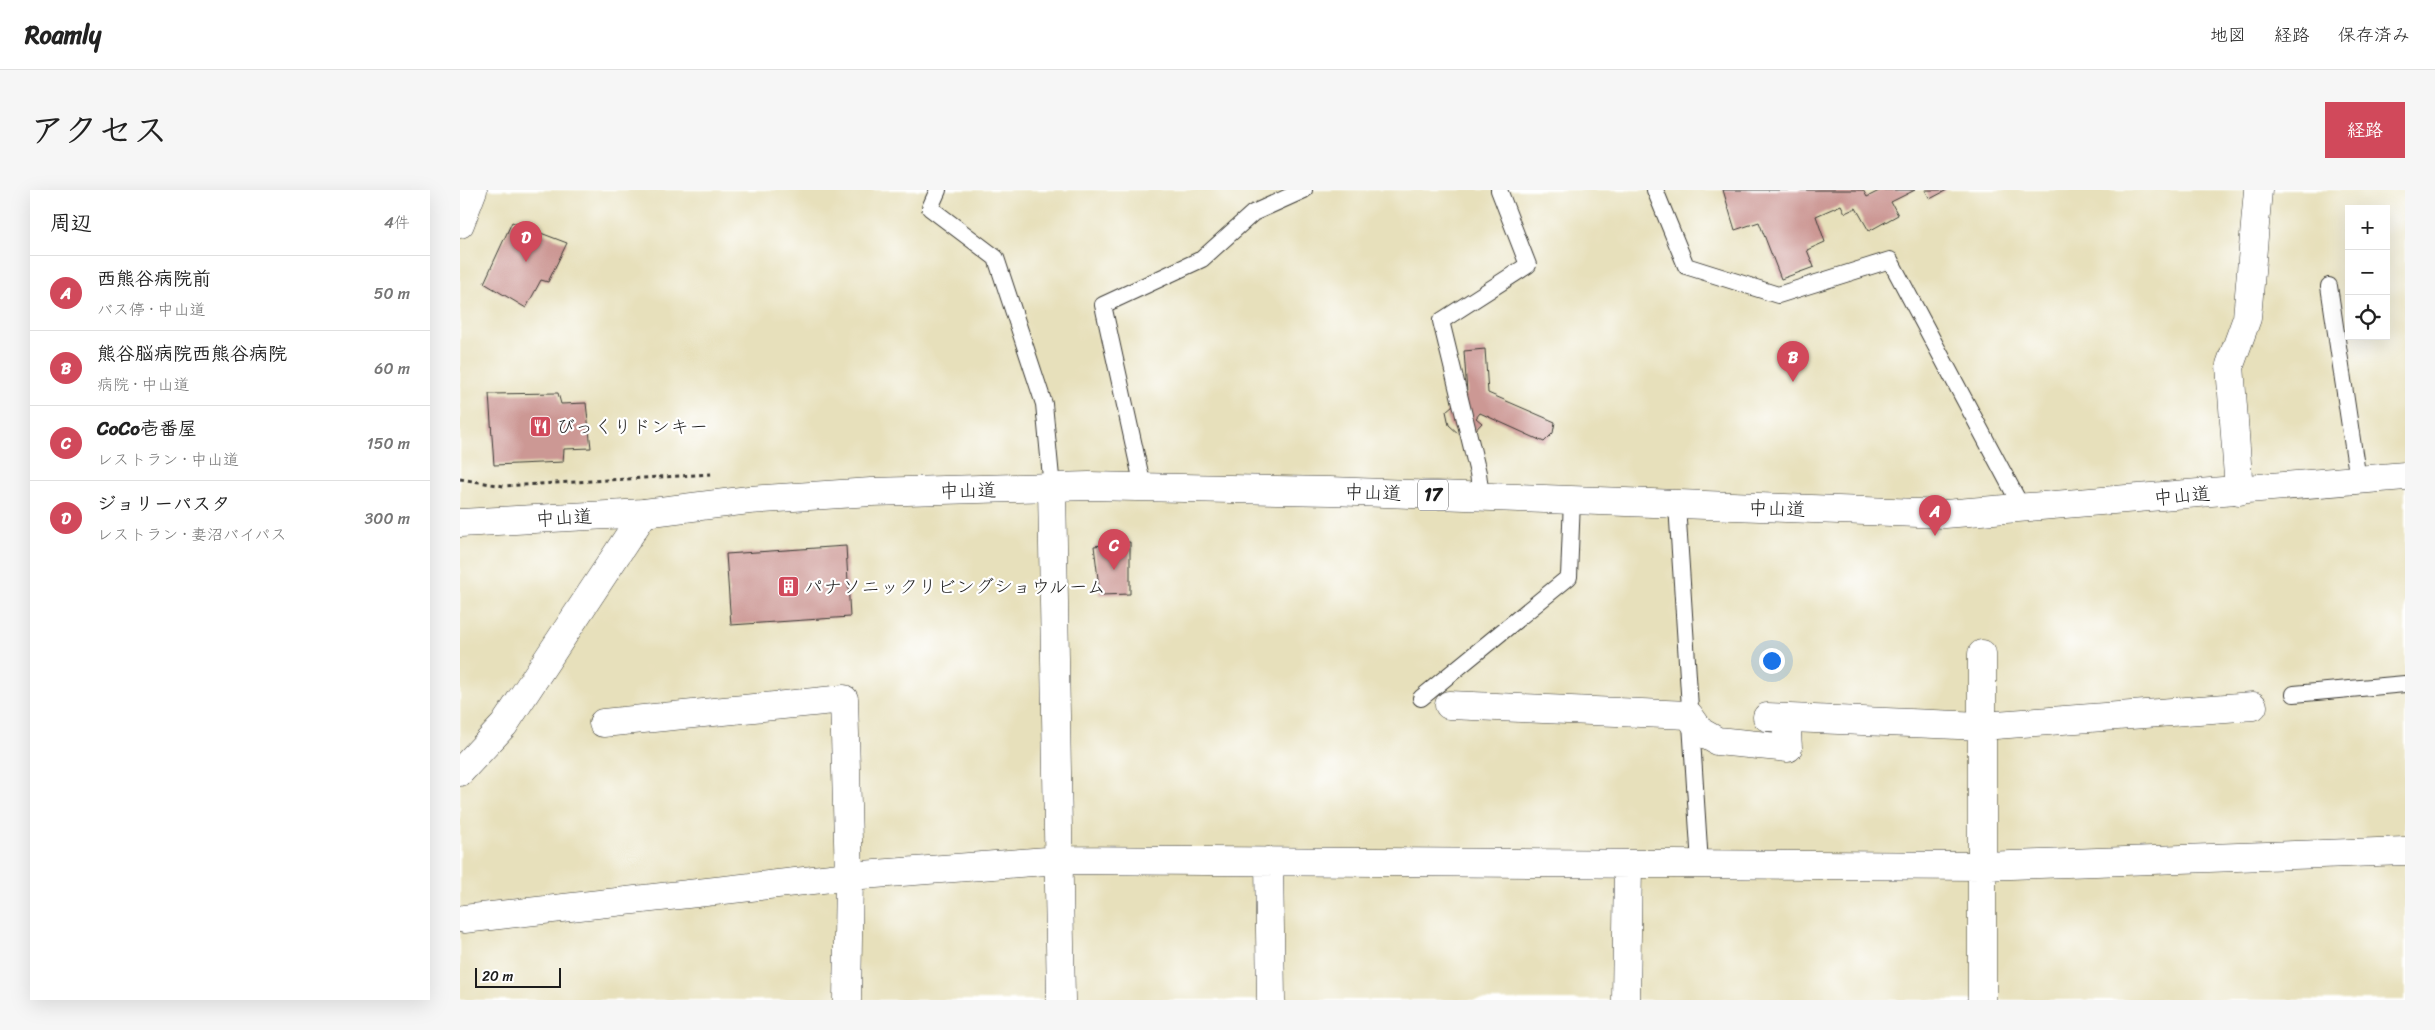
<!DOCTYPE html>
<html lang="ja">
<meta charset="utf-8">
<style>
body{margin:0;font-family:Sriracha,"Klee One",sans-serif;background:#f6f6f6;color:#222}
.controls{position:absolute;right:15px;top:15px;display:grid;overflow:hidden;border-radius:0px;box-shadow:0 5px 20px #0002}
.controls button{width:45px;height:45px;display:grid;place-items:center;padding:0;border:0;border-bottom:1px solid #e0e0e0;background:#fff;color:#222;font:25px sans-serif}
.scale{position:absolute;left:15px;bottom:12px;width:86px;box-sizing:border-box;padding-left:5px;border:2px solid #1c1c1c;border-top:0;font-size:14px;line-height:18px;white-space:nowrap;color:#1c1c1c;-webkit-text-stroke:4px #fff;paint-order:stroke}
.you{position:absolute;left:1311px;top:470px;width:18px;height:18px;margin:-12px;border:4px solid #fff;border-radius:50%;background:#1a73e8;box-shadow:0 0 0 8px #1a73e833}
.badge{display:grid;place-items:center;width:32px;height:32px;border-radius:50%;background:#d1495b;color:#fff;font-size:16px;font-weight:700}
.pin{position:absolute;translate:-50% -41px;filter:drop-shadow(0 1px 2px #0008)}
.pin::after{content:'';position:absolute;top:26px;width:18px;height:15px;background:inherit;clip-path:polygon(0 0,100% 0,50% 100%)}
.list{margin:0;padding:0;list-style:none}
h2{display:flex;justify-content:space-between;align-items:center;height:65px;margin:0;padding:0 20px;font-size:21px}
h2 small{font-size:16px;font-weight:400;color:#767676}
.list li{display:grid;grid-template-columns:32px 1fr auto;gap:15px;align-items:center;box-sizing:border-box;height:75px;padding:0 20px;border-top:1px solid #e0e0e0}
.list b{display:block;font-size:19px;white-space:nowrap}
.list p{margin:0;font-size:16px;white-space:nowrap;color:#767676}
.list em{font-size:16px;font-style:normal;color:#767676}
.icon{flex:none;width:28px;height:28px;fill:none;stroke:currentColor;stroke-width:2;stroke-linecap:round;stroke-linejoin:round}
.map{position:relative;flex:none;width:1945px;height:810px;overflow:hidden;border-radius:0px}
header{display:flex;align-items:center;gap:30px;box-sizing:border-box;height:70px;padding:0 25px;background:#fff;border-bottom:1px solid #e0e0e0}
header strong{font-size:24px}
nav{display:flex;gap:28px;margin-inline-start:auto;font-size:18px}
.intro{display:flex;align-items:center;justify-content:space-between;box-sizing:border-box;height:120px;padding:0 30px}
h1{margin:0;font-size:35px}
.button{padding:12px 22px;border-radius:0px;background:#d1495b;color:#fff;font-size:18px;font-weight:700}
main{display:flex;gap:30px;padding:0 30px}
aside{flex:1;background:#fff;border-radius:0px;box-shadow:0 5px 20px #0002}
.map>svg:first-child{display:block}
</style>
<header>
<strong>Roamly</strong>
<nav><a>地図</a><a>経路</a><a>保存済み</a></nav>
</header>
<div class="intro"><h1>アクセス</h1><a class="button">経路</a></div>
<main>
<aside>
<h2>周辺<small>4件</small></h2>
<ul class="list">
<li><span class="badge">A</span><div><b>西熊谷病院前</b><p>バス停 · 中山道</p></div><em>50 m</em></li>
<li><span class="badge">B</span><div><b>熊谷脳病院西熊谷病院</b><p>病院 · 中山道</p></div><em>60 m</em></li>
<li><span class="badge">C</span><div><b>CoCo壱番屋</b><p>レストラン · 中山道</p></div><em>150 m</em></li>
<li><span class="badge">D</span><div><b>ジョリーパスタ</b><p>レストラン · 妻沼バイパス</p></div><em>300 m</em></li>
</ul>
</aside>
<div class="map">
<svg width="1945" height="810" viewBox="0 0 1945 810">
<rect width="100%" height="100%" fill="#fff"/>
<filter id="ink" filterUnits="userSpaceOnUse"><feTurbulence type="fractalNoise" baseFrequency=".02" numOctaves="2"/><feDisplacementMap in="SourceGraphic" scale="10" xChannelSelector="R" yChannelSelector="G"/><feConvolveMatrix kernelMatrix="1 2 1 2 8 2 1 2 1" color-interpolation-filters="sRGB"/></filter>
<filter id="wash" filterUnits="userSpaceOnUse"><feTurbulence type="fractalNoise" baseFrequency=".0096" numOctaves="4" result="noise"/><feDisplacementMap in="SourceGraphic" scale="20" xChannelSelector="R" yChannelSelector="G"/><feGaussianBlur stdDeviation="1.12" result="paint"/><feColorMatrix in="noise" values="0 0 0 0 0 0 0 0 0 0 0 0 0 0 0 0 0 1.4 0 .05"/><feComposite in="paint" operator="in"/></filter>
<g filter="url(#wash)">
<rect width="100%" height="100%" fill="#e7e0bb"/>
<g id="blocks">
<!-- building -->
<path fill="#cc9894" d="M1263,0H1403L1407,7L1421,0H1455L1431,12L1438,25L1409,41L1396,18L1385,23L1381,15L1356,26L1365,52L1347,60L1354,77L1321,89L1299,32L1275,40Z
M1465,0H1487L1470,9Z
M52,32L107,53L88,92L81,90L66,118L24,93Z
M1025,159L1028,203L1095,232L1093,243L1084,252L1020,223L1016,228L1022,233L1012,244L1000,245L989,235L986,221L1007,203L1004,161Z
M98,203L101,214L126,213L131,258L104,259L103,272L34,275L29,204Z
M670,352V404L640,405L634,356Z
M386,356L390,427L271,435L266,364Z"/>
</g>
</g>
<g filter="url(#ink)">
<use href="#blocks" fill-opacity="0" stroke="#3a3934" stroke-width="1"/>
<g fill="none" stroke-linecap="round" stroke-linejoin="round">
<defs>
<path id="service" d="M478,0L470,18L536,68L584,214L592,298
M1195,0L1226,76L1318,105L1430,70L1562,318
M1869,96L1898,290
M683,297L643,115L742,69L793,23L844,0
M1021,307L1018,283L981,131L1068,75L1039,0
M1217,315L1240,674
M1834,504L1945,494
M961,508L1109,387L1112,310"/>
<path id="minor" d="M592,298L601,810
M1779,301L1770,175L1787,128L1798,0
M1522,464V810
M989,515L1229,525L1241,542L1257,551L1328,558L1326,528
M1307,527L1522,536L1793,516
M143,533L384,509L389,686L387,810
M0,582L44,535L184,323
M809,671L811,810
M4,729L389,686L600,670L1522,676L1945,661
M1166,810L1168,674"/>
<path id="trunk" d="M0,34L13,0
M0,333L184,323L289,310L411,302L629,296L870,301L1485,324L1945,286"/>
</defs>
<!-- service casing -->
<use href="#service" stroke="#3a3934" stroke-width="18"/>
<!-- minor casing -->
<use href="#minor" stroke="#3a3934" stroke-width="29"/>
<!-- trunk casing -->
<use href="#trunk" stroke="#3a3934" stroke-width="29"/>
<!-- path -->
<path stroke="#3a3934" stroke-width="3" stroke-dasharray="4 4" stroke-linecap="butt" d="M0,289L44,296L253,284"/>
<!-- service -->
<use href="#service" stroke="#fff" stroke-width="16"/>
<!-- minor -->
<use href="#minor" stroke="#fff" stroke-width="28"/>
<!-- trunk -->
<use href="#trunk" stroke="#fff" stroke-width="28"/>
</g>
</g>
<!-- icons -->
<defs>
<symbol id="restaurant-square" viewBox="-11 -11 22 22"><rect x="-9" y="-9" width="18" height="18" rx="4" fill="#d1495b" stroke="#fff"/><path d="M-5-6h1v4h1v-4h1v4h1v-4h1v5L-1.5 .5V6h-2V.5L-5-1ZM5-6V6H3V1.5H1.5Q1.5-4 5-6Z" fill="#fff"/></symbol>
<symbol id="building-square" viewBox="-11 -11 22 22"><rect x="-9" y="-9" width="18" height="18" rx="4" fill="#d1495b" stroke="#fff"/><path d="M-4-6H4V6H1V3H-1V6H-4ZM-2.5-4.3h1.7v1.8h-1.7ZM.8-4.3h1.7v1.8H.8ZM-2.5-1h1.7V.8h-1.7ZM.8-1h1.7V.8H.8Z" fill="#fff"/></symbol>
</defs>
<g fill-rule="evenodd">
<use href="#restaurant-square" x="68" y="224" width="25" height="25"/>
<use href="#building-square" x="316" y="384" width="25" height="25"/>
</g>
<g text-anchor="middle" stroke-width="4.5" stroke-linejoin="round" paint-order="stroke">
<!-- shield labels -->
<rect fill="#fff" stroke="#606060" stroke-width="1" x="958" y="289.5" width="30" height="31" rx="4"/>
<g font-size="18" font-weight="bold" fill="#1c1c1c">
<text x="973" y="311">17</text>
</g>
<!-- poi labels -->
<g font-size="19" fill="#1c1c1c" stroke="#fff" text-anchor="start">
<text x="96" y="243">びっくりドンキー</text>
<text x="344" y="403">パナソニックリビングショウルーム</text>
</g>
<!-- street labels -->
<g font-size="19" fill="#1c1c1c" stroke="#fff">
<text transform="translate(508 300) rotate(-1)" y="7">中山道</text>
<text transform="translate(913 302) rotate(2)" y="7">中山道</text>
<text transform="translate(1722 305) rotate(-5)" y="7">中山道</text>
<text transform="translate(1317 318) rotate(2)" y="7">中山道</text>
<text transform="translate(104 327) rotate(-3)" y="7">中山道</text>
</g>
</g>
</svg>
<div class="controls">
<button>+</button>
<button>−</button>
<button><svg class="icon" aria-label="locate" viewBox="0 0 24 24"><circle cx="12" cy="12" r="6"/><path d="M12 2v4M12 18v4M2 12h4M18 12h4"/></svg></button>
</div>
<div class="scale">20 m</div>
<div class="you"></div>
<div class="pin badge" style="left:1475px;top:346px">A</div>
<div class="pin badge" style="left:1333px;top:192px">B</div>
<div class="pin badge" style="left:654px;top:380px">C</div>
<div class="pin badge" style="left:66px;top:72px">D</div>
</div>
</main>
